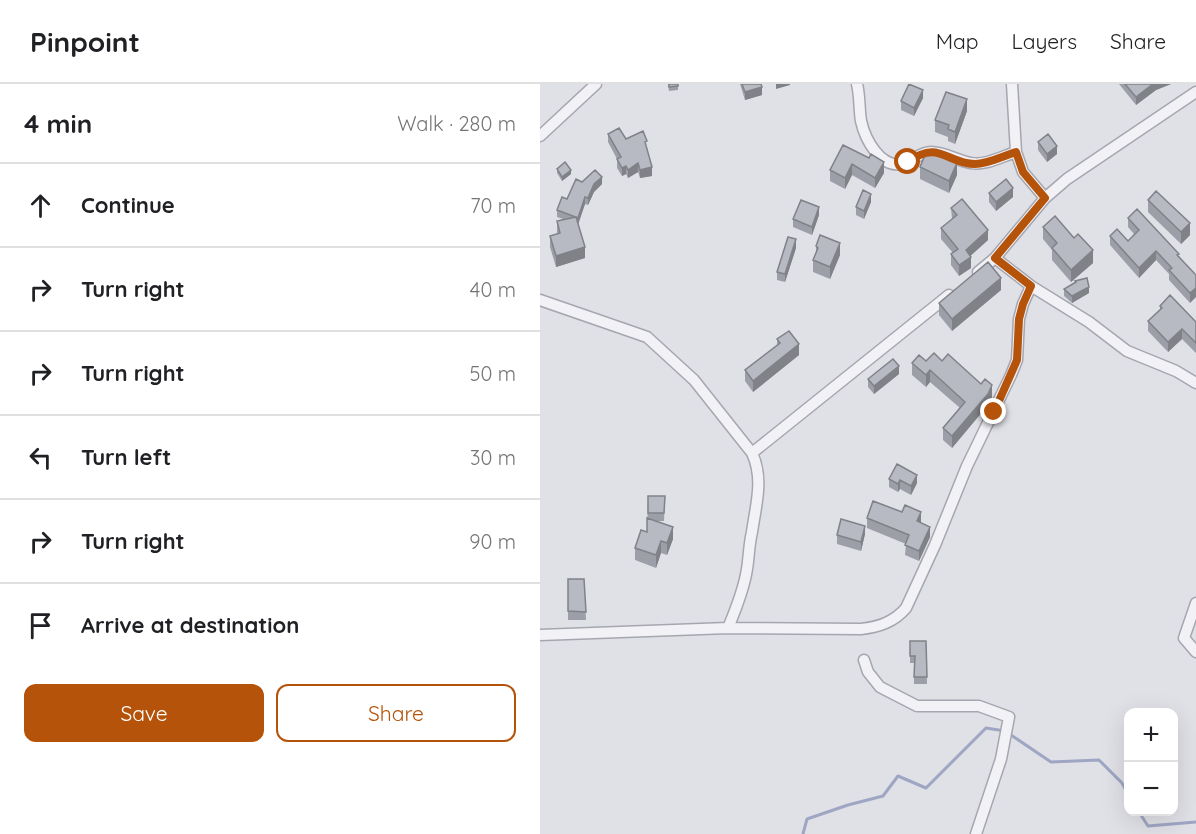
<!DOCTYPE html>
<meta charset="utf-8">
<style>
body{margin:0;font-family:Quicksand,sans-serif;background:#f2f2f2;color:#202124}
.controls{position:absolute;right:18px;bottom:18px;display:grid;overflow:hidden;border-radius:12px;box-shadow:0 6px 24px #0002}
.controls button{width:54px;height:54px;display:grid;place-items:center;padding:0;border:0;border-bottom:2px solid #e0e0e0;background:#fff;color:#202124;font:30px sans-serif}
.stop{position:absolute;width:18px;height:18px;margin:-14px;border:4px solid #b45309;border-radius:50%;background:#fff}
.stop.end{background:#b45309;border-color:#fff;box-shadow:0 2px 6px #0008}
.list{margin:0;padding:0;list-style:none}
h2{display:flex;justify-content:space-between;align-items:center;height:78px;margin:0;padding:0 24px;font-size:26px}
h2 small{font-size:20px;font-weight:400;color:#757577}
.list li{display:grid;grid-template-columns:39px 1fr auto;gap:18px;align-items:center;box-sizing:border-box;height:84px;padding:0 24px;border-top:2px solid #e0e0e0}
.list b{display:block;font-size:22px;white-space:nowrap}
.list em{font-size:20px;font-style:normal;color:#757577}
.actions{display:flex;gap:12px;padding:18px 24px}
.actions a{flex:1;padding:14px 0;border:2px solid #b45309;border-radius:12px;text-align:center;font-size:21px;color:#b45309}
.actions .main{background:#b45309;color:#fff}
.icon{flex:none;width:33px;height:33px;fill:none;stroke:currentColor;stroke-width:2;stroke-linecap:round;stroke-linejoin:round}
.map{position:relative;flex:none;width:656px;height:750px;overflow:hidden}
header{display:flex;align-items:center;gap:36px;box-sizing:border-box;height:84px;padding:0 30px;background:#fff;border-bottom:2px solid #e0e0e0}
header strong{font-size:28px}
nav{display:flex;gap:33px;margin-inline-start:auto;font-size:21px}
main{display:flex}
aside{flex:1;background:#fff}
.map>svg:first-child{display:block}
</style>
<header>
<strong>Pinpoint</strong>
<nav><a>Map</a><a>Layers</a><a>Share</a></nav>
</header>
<main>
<aside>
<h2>4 min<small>Walk · 280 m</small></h2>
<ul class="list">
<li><svg class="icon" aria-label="ahead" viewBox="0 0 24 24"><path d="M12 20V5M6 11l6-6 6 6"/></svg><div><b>Continue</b></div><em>70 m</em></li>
<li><svg class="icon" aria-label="right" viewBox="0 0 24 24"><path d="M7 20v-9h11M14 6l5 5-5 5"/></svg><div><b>Turn right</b></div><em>40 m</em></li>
<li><svg class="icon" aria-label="right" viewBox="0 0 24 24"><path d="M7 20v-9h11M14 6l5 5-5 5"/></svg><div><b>Turn right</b></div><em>50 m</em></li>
<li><svg class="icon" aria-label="left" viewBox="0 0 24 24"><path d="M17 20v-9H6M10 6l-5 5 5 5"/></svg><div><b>Turn left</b></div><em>30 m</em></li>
<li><svg class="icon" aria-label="right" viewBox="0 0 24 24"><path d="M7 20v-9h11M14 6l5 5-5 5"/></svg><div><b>Turn right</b></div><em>90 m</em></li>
<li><svg class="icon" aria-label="arrive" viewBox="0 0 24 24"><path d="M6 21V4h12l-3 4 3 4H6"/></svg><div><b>Arrive at destination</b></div></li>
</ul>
<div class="actions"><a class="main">Save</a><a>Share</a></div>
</aside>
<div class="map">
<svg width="656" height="750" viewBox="0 0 656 750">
<rect width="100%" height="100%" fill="#e0e0e7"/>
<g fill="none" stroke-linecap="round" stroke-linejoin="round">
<!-- stream -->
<path stroke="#9fa6c3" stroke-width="3" d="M599,728L608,742L656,738
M263,750L267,735L308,721L343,712L358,692L386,704L446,644L465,647L511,678L559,676L582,699L588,710"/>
<defs>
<path id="minor" d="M317,0C320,12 319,25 321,37C325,55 340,84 362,80C373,78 379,68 391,68C405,68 418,77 431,79C445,82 463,72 476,68
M472,0L476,68L483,88L505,114
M0,52L56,0
M455,174L491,202L549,238L587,267L636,287L656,299
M438,188L455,174L505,114L527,95L656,8
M0,216L107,253L154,296L212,369C224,395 216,420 212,448C209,460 209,473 207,485C204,505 196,525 188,544
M212,369L409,211
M656,519L644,554L656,568
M0,551L188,544L321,545C339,543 354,538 366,524L395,461L427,382L471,291L477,276L479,235L483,220L491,202
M324,576L328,588L340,603L377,622H439L469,633L461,675L436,750"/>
</defs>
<!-- minor casing -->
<use href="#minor" stroke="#a6a6b0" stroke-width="13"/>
<!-- minor -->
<use href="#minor" stroke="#f2f2f6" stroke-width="10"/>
</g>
<!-- wall -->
<path fill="#9d9fa8" d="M128,0H138V6L129,7Z
M200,0H221L222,11L205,16Z
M579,0H631L616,6L596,21Z
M383,14L374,32L361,26V17Z
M427,27L415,60L408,57V53L395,48V36Z
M68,50L86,55L107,65L112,92L100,94L98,88L88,94L86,90L82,92L77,84V75L68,58Z
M498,58L517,70L507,78L498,66Z
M303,61L344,89L335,104L312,91L305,105L290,97V86Z
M380,83L417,91L409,109L380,95Z
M17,85L31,90L22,97L17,89Z
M42,98L62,100L54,108L48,121L45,120L38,139L45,174L16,183L10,163V152L17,150V137L23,135L17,133V126Z
M449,109L473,113L456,127L449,118Z
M608,116L650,151L641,160L608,128Z
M331,118L324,135L316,131V123Z
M411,124L448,156L430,172L431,184L419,192L411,181V170L413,169L401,155V144L412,135Z
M279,131L272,151L253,143V135Z
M588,134L639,172L656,191L650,219L629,196V190L616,176L599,194L570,161V152L588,157L594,150L588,143Z
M503,143L534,154L553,179L531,198L512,176V166L503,155Z
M276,162L300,171L290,195L273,188V176L276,171Z
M256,164L245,198L237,196V188Z
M535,197L549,209L532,219L524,212V205L535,199Z
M461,206L412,247L399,231V219Z
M620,222L656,238V269L642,255L628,268L608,247V237L620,226Z
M237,255L259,271L213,308L205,297V286L237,261Z
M386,277H402L452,313L448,321L412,364L403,356V344L420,324L390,298L386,303L372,291V279Z
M359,290L334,310L328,303V295Z
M349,395L377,399L371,411L360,405L358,408L349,403Z
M108,412H125L124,437H117L133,455L127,471L121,469L116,484L95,476V464L107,448Z
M327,434L381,438L380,439L390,453L379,477L365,471L366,460L327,444Z
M325,450L321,467L297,460V451Z
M28,495H44L46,536H28Z
M370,557H386L387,600H374V579H370Z"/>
<!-- shaded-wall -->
<path fill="#808288" d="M236,0H250V1L236,5Z
M613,0H631L616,6L596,21V13Z
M222,3V11L205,16V8Z
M383,6V14L374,32V24Z
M427,15V27L415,60V48Z
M517,62V70L507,78V70Z
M344,78V89L335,104V94Z
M98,79V88L88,94V86Z
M417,79V91L409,109V97Z
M312,80V91L305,105V94Z
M86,82V90L82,92V84Z
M112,83V92L100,94V86Z
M31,86V90L22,97V93Z
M62,93V100L54,108L48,121V114L54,100Z
M473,104V113L456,127V118Z
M331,110V118L324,135V127Z
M45,113V120L38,141V134Z
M279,123V131L272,151V143Z
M650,139V151L641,160V148Z
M448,146V156L426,176V166Z
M256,155V164L245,198V190Z
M300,159V171L290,195V183Z
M45,163V174L16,183V172Z
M553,166V179L531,198V186Z
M616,167V176L599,194V184Z
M431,173V184L419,192V181Z
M461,194V206L412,247V235Z
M549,203V209L532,219V212Z
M656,204V213L650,219V209Z
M642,245V255L628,268V258Z
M259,260V271L213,308V297Z
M359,282V290L334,310V302Z
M390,286V298L386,303V291Z
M452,301V313L448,321L412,364V352Z
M377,391V399L371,411V402Z
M360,396V405L358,408V400Z
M381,428V438L377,447V437Z
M325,442V450L321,467V458Z
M133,443V455L127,471V459Z
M390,443V453L379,477V467Z
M121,457V469L116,484V471Z"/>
<!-- building -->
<path fill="#b7b9c3" stroke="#808288" stroke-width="1.5" d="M129,0H138V2L129,3Z
M202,0H221L222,3L205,8Z
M369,0L383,6L374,24L361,17Z
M585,0H613L596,13Z
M406,8L427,15L415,48L408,45L409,41L395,36Z
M79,44L86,55L103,47L107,57L105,58L112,83L100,86L98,79L88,86L86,82L82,84L77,75L81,73L68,50Z
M508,50L517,62L507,70L498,58Z
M303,61L329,74L331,70L344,78L335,94L312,80L305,94L290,86Z
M387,66L417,79L409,97L380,83Z
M25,78L31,86L22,93L17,85Z
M55,86L62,93L54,100L48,114L45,113L38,134L17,126L22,113L27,115L36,95L42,98Z
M466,95L473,104L456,118L449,109Z
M323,106L331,110L324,127L316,123Z
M616,107L650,139L641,148L608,116Z
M422,115L448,146L426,166L431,173L419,181L411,170L418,165L401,144L417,131L411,124Z
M261,116L279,123L272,143L253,135Z
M597,125L639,170L637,171L656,191V204L650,209L629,186L632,184L616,167L599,184L570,152L577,145L588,157L599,146L588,134Z
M515,132L534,154L538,150L553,166L531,186L512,164L517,159L503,143Z
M36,133L45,163L16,172L10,152L20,149L17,137Z
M280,151L300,159L290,183L273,176L278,164L276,162Z
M248,153L256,155L245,190L237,188Z
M448,178L461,194L412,235L399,219Z
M547,194L549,203L532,212L524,205L536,198L535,197Z
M630,211L656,238V259L642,245L628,258L608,237L622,224L620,222Z
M249,247L259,260L213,297L205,286L240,259L237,255Z
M394,269L402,277L408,270L441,300L445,295L452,301L448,310L412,352L403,344L425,318L390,286L386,291L372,279L379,271L386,277Z
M353,275L359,282L334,302L328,295Z
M357,380L377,391L371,402L360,396L358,400L349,395Z
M108,412H125L124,429H108Z
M333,417L362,428L365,421L381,428L377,437L390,443L379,467L365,461L369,451L327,434Z
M107,434L133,443L127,459L121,457L116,471L95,464L101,446L107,448Z
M301,435L325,442L321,458L297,451Z
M28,495H44L46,528L28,527Z
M370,557H386L387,593H374L375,572H370Z"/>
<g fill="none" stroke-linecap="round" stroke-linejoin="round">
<!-- route -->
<path stroke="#b45309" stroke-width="8" d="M368,78C399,55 407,80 435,80C448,80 463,72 476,68L483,88L505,114L455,174L491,202L483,220L479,235L477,276L454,328"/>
</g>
</svg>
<div class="controls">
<button>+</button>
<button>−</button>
</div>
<div class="stop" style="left:368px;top:78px"></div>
<div class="stop end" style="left:454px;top:328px"></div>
</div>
</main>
